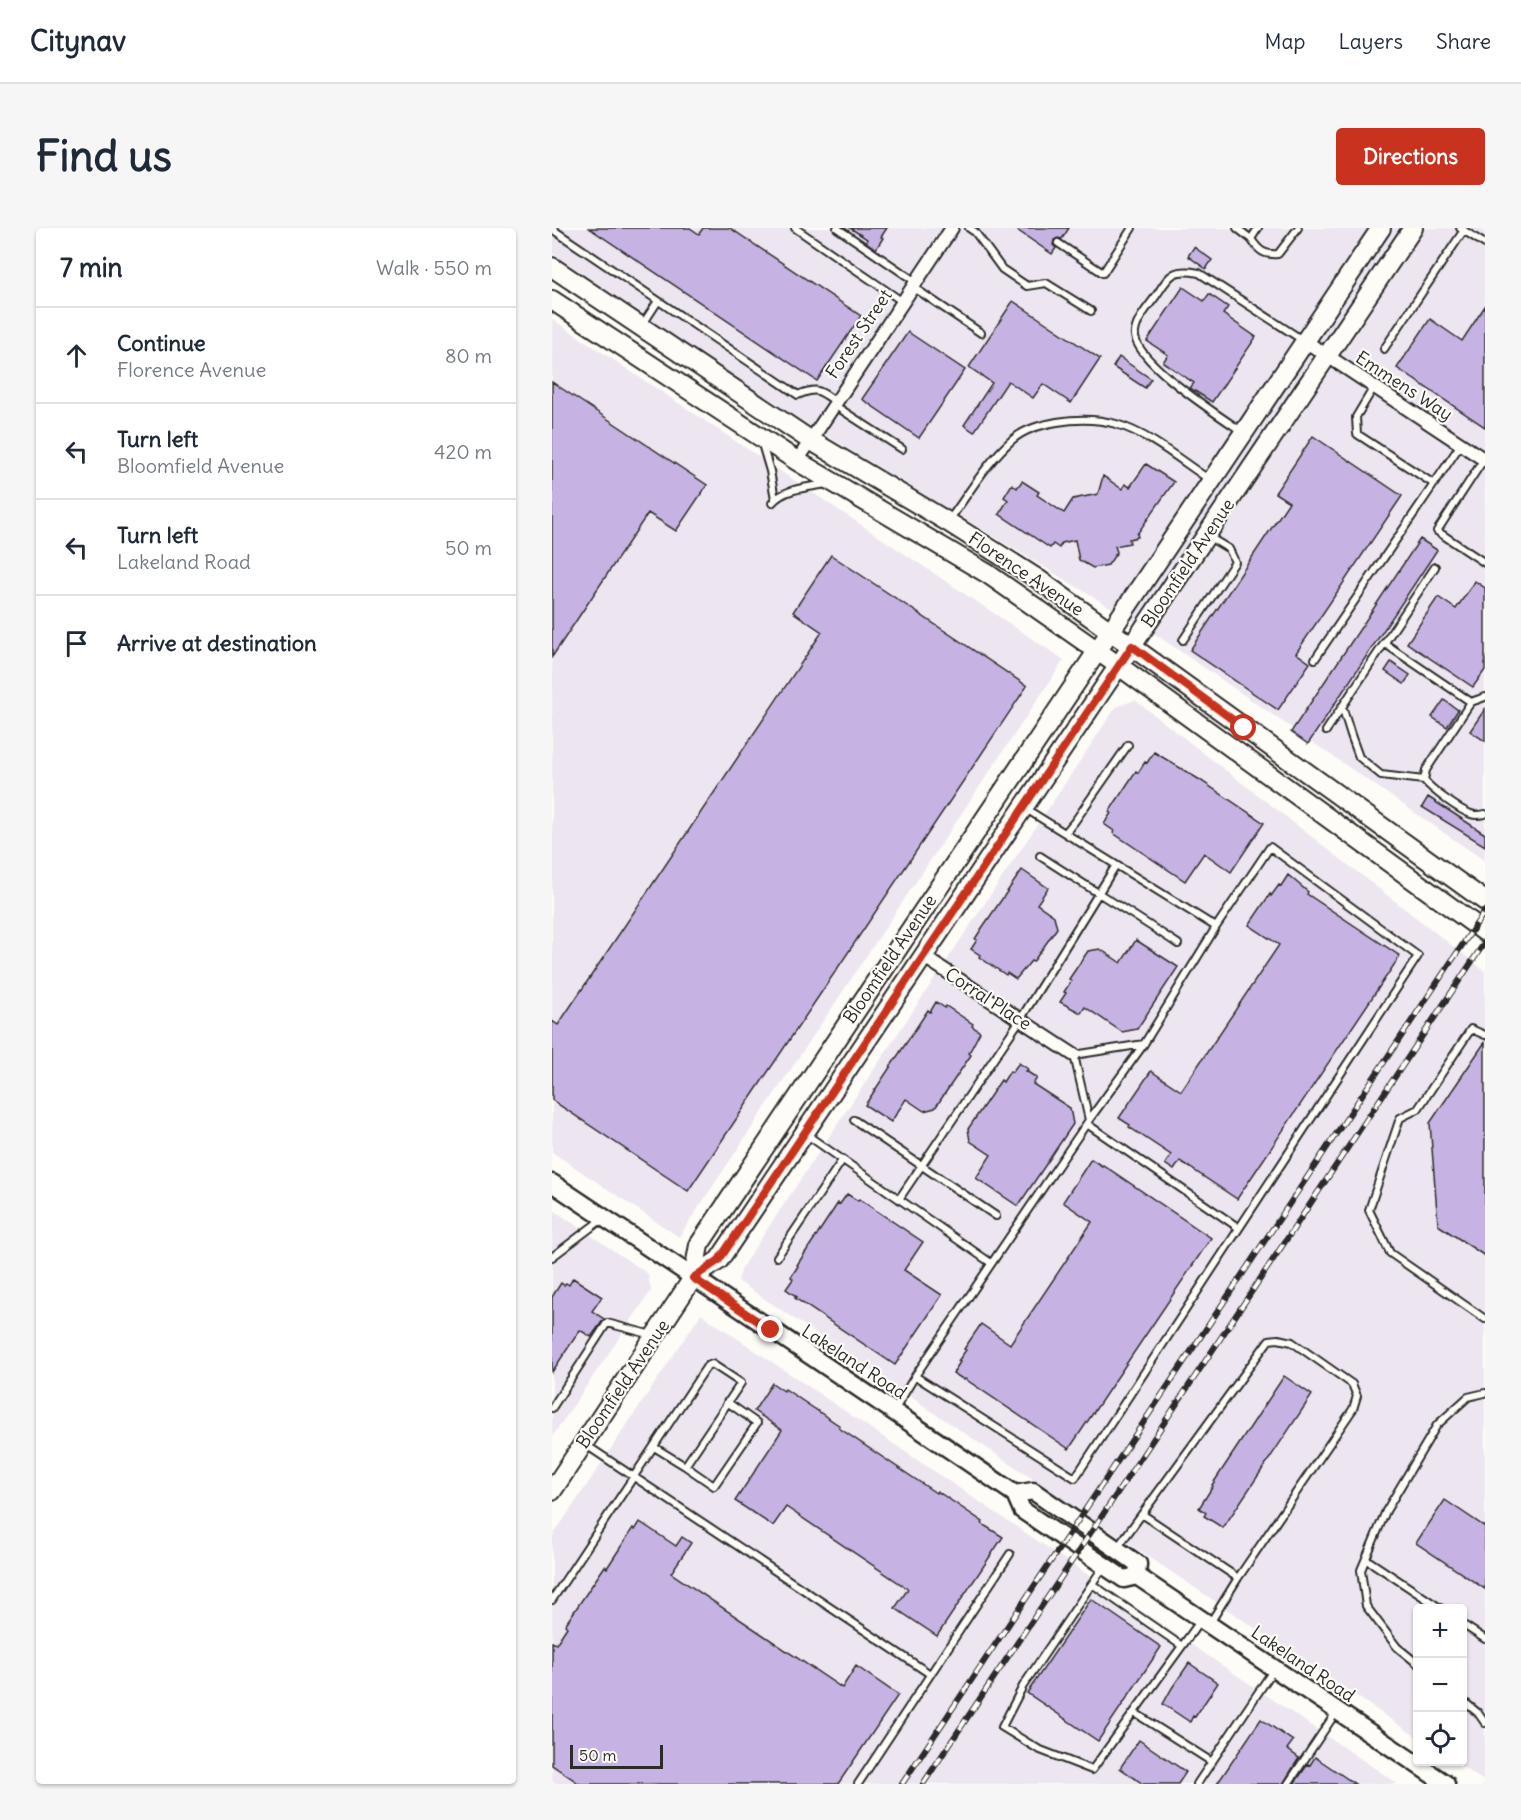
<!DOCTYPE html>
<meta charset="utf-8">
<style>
body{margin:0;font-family:Delius,sans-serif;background:#f6f6f7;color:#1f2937}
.controls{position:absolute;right:18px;bottom:18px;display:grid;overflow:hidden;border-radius:6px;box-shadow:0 2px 4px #0004}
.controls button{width:54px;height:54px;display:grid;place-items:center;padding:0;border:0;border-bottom:2px solid #e0e1e3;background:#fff;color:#1f2937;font:30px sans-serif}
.scale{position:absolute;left:18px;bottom:15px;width:93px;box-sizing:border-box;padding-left:6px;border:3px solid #2b2b2b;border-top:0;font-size:16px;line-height:21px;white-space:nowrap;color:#2b2b2b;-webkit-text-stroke:4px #fdfcf7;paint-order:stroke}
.stop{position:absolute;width:18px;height:18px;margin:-14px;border:4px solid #c8321e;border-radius:50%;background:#fff}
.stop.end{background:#c8321e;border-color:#fff;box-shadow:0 2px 6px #0008}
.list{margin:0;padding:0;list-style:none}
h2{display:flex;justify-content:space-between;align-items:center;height:78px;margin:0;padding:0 24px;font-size:26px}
h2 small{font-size:20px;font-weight:400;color:#747a83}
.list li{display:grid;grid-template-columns:39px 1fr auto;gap:18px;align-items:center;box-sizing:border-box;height:96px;padding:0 24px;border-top:2px solid #e0e1e3}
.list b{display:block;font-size:22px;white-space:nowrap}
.list p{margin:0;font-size:20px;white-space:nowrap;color:#747a83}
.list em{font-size:20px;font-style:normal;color:#747a83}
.icon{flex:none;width:33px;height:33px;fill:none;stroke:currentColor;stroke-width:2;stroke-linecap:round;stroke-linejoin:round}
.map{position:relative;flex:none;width:933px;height:1556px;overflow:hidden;border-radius:6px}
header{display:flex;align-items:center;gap:36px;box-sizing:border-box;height:84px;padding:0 30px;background:#fff;border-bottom:2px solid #e0e1e3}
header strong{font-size:28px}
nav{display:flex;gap:33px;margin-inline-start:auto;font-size:21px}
.intro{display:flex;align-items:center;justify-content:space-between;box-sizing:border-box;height:144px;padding:0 36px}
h1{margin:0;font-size:42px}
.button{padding:15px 27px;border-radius:6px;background:#c8321e;color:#fff;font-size:21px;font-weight:700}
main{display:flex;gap:36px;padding:0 36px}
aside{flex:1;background:#fff;border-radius:6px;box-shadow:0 2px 4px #0004}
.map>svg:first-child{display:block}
</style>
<header>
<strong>Citynav</strong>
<nav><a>Map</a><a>Layers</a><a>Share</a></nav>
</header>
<div class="intro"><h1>Find us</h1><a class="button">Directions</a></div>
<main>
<aside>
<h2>7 min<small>Walk · 550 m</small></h2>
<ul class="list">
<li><svg class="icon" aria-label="ahead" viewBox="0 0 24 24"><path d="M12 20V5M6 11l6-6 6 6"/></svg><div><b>Continue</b><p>Florence Avenue</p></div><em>80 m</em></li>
<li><svg class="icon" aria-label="left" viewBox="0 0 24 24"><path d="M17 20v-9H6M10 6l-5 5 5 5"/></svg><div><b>Turn left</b><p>Bloomfield Avenue</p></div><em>420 m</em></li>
<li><svg class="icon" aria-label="left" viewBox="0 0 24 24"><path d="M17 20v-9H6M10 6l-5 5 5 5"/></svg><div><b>Turn left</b><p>Lakeland Road</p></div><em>50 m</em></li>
<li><svg class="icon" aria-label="arrive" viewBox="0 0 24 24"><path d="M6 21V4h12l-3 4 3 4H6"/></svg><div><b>Arrive at destination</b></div></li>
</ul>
</aside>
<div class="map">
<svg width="933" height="1556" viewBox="0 0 933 1556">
<rect width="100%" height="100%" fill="#fdfcf7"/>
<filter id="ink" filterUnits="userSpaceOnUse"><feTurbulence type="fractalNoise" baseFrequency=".0167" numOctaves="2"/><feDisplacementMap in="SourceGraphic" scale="12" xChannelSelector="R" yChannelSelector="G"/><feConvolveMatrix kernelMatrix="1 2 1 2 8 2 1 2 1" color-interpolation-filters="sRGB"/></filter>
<g filter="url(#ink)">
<!-- built -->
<path fill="#ede6f1" d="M0,0H933V633L606,408L237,185L0,25Z
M0,91L512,432L127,1009L0,924Z
M583,472L933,743V1554L903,1534H910V1380H866L865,1509L186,1053L190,1039L564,479Z
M0,981L96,1046L99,1063L0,1209Z
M149,1086L846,1556H0V1309Z"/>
<!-- building -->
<path fill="#c7b3e3" stroke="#2b2b2b" stroke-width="1.5" d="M37,0H138L147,6L151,0H178L309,88L265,153Z
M298,0H335L329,9L331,10L324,21L314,14L315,11Z
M462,0H517L510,11L506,10L502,12L501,17L504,20L500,26Z
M642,19L660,32L654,41L636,28Z
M631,59L652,73L657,66L676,79L671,86L704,109L660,174L638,160L642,155L611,134L616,127L595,113Z
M461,73L548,131L519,175L491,156L481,170L456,153L422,204L412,197L440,155L417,139Z
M933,78V199L845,140L878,91L910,113Z
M356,104L413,142L367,210L310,171Z
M567,129L599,151L593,160L561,139Z
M0,154L155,257L124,303L96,285L0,429Z
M761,208L850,268L744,425L758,435L726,482L638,422L737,274L723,265Z
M594,236L622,254L585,306L586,309L577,311L578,315L563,318L565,324L556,337L541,340L527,332L523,312L510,315L507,320L501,316L498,320L447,286L456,272L452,269L460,256L465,260L470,253L487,264L485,267L512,285L521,271L546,266L551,248L570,261L573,256L578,259Z
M868,311L885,322L756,516L739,504Z
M279,327L475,458L136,963L0,872V793L6,797L270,404L241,384Z
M923,353L933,360V442L921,459L855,415L886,369L904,381Z
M839,434L858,447L852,456L833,443Z
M892,472L906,482L895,499L880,489Z
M933,481V513L918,503Z
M602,524L648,552L712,595L679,644L652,625L633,653L561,605L562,603L552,596L559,585L557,584L584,543L586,545L593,534L595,535Z
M876,569L933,606V618L870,579Z
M470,642L496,660L485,676L502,688L505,700L481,734L479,733L464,751L455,745L454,747L427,729L428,727L419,721L425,712L423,711L430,700Z
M736,647L756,664L755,666L848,728L685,971L628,933L622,942L613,936L619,927L577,899L578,897L567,890L599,843L629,863L727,717L697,697L718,666L719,668L727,657L729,658Z
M584,712L626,739L585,801L570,804L533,779L529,785L508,774L514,765L512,764L519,753L517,751L536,723L548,721L569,735Z
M384,774L393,780L394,778L421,796L420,798L428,804L417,825L419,827L383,880L372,883L354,871L339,894L313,877L376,782L378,784Z
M933,814V1028L886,997L878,895Z
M467,835L476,841L474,843L485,850L481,856L518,880L521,896L466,978L424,950L439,927L418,913L416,901L449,852L451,854L458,843L460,844Z
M539,931L550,938L551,937L659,1010L517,1221L413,1151L412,1152L401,1145L408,1134L406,1133L414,1122L412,1121L429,1096L458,1116L540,994L511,974Z
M295,966L306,973L307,971L371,1014L352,1042L390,1067L343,1137L243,1070L245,1069L234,1061L241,1051L239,1049L246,1038L245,1037L286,975L288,976Z
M21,1050L50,1069L40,1083L52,1091L39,1109L28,1102L0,1144V1069L9,1055L12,1057L14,1055L17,1057Z
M732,1148L760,1167L671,1300L652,1288L654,1285L647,1280L661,1258L660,1257Z
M220,1155L232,1163L233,1161L288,1198L287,1200L384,1265L385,1263L431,1294L430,1296L451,1309L385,1408L343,1380L356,1361L234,1279L221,1298L183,1273L230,1202L202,1183Z
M893,1272L933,1299V1361L864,1315Z
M88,1294L124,1318L130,1309L139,1315L119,1345L290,1460L304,1438L346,1467L286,1556H28L0,1537V1414L4,1416L15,1399L13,1397L53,1338L55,1340L81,1300L83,1302Z
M539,1371L609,1419L546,1513L475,1465Z
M637,1435L666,1455L643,1489L641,1488L638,1494L611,1476L620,1460Z
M709,1491L741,1513L735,1521L747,1530L731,1556H665Z
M587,1512L634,1544L626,1556H591L568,1540Z
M763,1529L803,1556H742L756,1536L758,1537Z"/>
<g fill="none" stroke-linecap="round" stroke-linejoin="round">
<defs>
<path id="service" d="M243,0L351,74
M285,0L364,54
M417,0L423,4L450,41L475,58L494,55L539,83
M685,0L699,11
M706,0L699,11C707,23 712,27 726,26L746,0
M908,0L933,16
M0,1L246,167C265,159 267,162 284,174
M506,15L551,45L580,0
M361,59L429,105
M91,96L106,73
M832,121L912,2
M822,159L804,189L805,206L882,256L909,216
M282,177L350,221
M691,204C669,189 578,131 583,104C585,91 596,79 604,68C618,47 620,40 647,45L752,113
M210,216L218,243L223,271
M932,231L885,303L933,335
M220,275C232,260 258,259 275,256
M398,291C417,265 435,234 460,212C473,201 488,197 505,194C524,191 546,191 564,196C598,206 629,233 658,252
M631,412L683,334L677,321L657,309
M832,415L919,474
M763,431L882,256
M933,469L919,474L874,542L872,552C880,562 907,582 919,586C924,588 929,587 933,586
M790,478L799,507L807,529L829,547L872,552
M774,503L883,339
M513,605L523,593L576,517
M488,628C534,658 581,686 626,716
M933,807L919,801L866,881L848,890L817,982L838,1025L933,1091
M302,892L444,988
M537,892L592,816
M535,896L687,1000
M255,907L439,1035
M347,971L468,792L564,637
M0,1029L49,992
M225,1029L291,931
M363,1148L537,892L522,827L592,816L664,699
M0,1180L55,1095L100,1107
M342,1183L363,1148L523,1250L866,728L718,619L664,699L474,581
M34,1217L378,1446
M133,1238L162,1258L205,1195L175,1174
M590,1286L717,1112L726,1111L740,1114L800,1156L805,1168L801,1181L686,1350
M565,1320L590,1286L686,1350L658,1395
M814,1331L888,1380
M552,1338L471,1458L450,1499L486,1521L540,1542L649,1392
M540,1356L630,1418
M0,1372L155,1138L160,1136L189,1155L133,1238L102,1219
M910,1396L933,1411
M866,1436L845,1419L814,1378L809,1342L834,1283L885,1197L916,1169L933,1165
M910,1472L926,1485L933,1495
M583,1485L660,1534
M306,1556L458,1326
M645,1556L722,1441
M736,1556L785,1483"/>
<path id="minor" d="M753,113L933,232
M245,233L400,0
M371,728L522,827"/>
<path id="tertiary" d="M0,955C154,1058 310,1161 463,1266L470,1282L572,1351L585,1348L894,1556
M463,1266L481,1263L586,1336L585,1348"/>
<path id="secondary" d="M0,39L258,212L396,294L486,351L933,673
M0,72L245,233L436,346L567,438L933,704
M141,1050L147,1017L829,0
M0,1263L141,1050L167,1032L861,0"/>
</defs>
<!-- service casing -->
<use href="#service" stroke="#2b2b2b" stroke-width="10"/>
<!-- minor casing -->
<use href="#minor" stroke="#2b2b2b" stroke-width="16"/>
<!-- tertiary casing -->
<use href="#tertiary" stroke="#2b2b2b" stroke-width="21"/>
<!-- secondary casing -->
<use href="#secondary" stroke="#2b2b2b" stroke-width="22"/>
<!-- service -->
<use href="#service" stroke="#fdfcf7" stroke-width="6"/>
<!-- minor -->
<use href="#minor" stroke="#fdfcf7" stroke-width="12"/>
<!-- tertiary -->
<use href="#tertiary" stroke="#fdfcf7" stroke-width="16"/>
<!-- secondary -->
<use href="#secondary" stroke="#fdfcf7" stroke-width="18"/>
<defs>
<path id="rail" d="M350,1556L933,683
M371,1556L933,714"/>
</defs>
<!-- rail casing -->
<use href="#rail" stroke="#2b2b2b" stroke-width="6"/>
<!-- rail -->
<use href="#rail" stroke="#fdfcf7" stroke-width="4" stroke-dasharray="11" stroke-linecap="butt"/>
</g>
</g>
<g fill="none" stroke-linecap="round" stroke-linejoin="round" filter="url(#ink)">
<!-- route -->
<path stroke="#c8321e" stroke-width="8" d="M219,1102L141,1050L167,1032L580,418L692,500"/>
</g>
<g text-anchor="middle" stroke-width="4.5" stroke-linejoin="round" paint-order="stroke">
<!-- street labels -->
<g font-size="18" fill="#2b2b2b" stroke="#fdfcf7">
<text transform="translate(307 106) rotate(-56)" y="6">Forest Street</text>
<text transform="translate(852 158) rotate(33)" y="6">Emmens Way</text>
<text transform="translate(636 335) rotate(-56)" y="6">Bloomfield Avenue</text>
<text transform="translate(474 346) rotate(34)" y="6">Florence Avenue</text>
<text transform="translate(338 731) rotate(-56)" y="6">Bloomfield Avenue</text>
<text transform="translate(436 771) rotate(33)" y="6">Corral Place</text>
<text transform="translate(302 1134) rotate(33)" y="6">Lakeland Road</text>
<text transform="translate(71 1156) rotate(-56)" y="6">Bloomfield Avenue</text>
<text transform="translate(751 1436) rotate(34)" y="6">Lakeland Road</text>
</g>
</g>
</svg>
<div class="controls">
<button>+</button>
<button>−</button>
<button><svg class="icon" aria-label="locate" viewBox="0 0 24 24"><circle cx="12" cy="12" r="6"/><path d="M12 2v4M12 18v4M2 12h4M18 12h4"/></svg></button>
</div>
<div class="scale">50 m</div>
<div class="stop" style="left:692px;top:500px"></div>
<div class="stop end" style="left:219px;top:1102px"></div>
</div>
</main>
